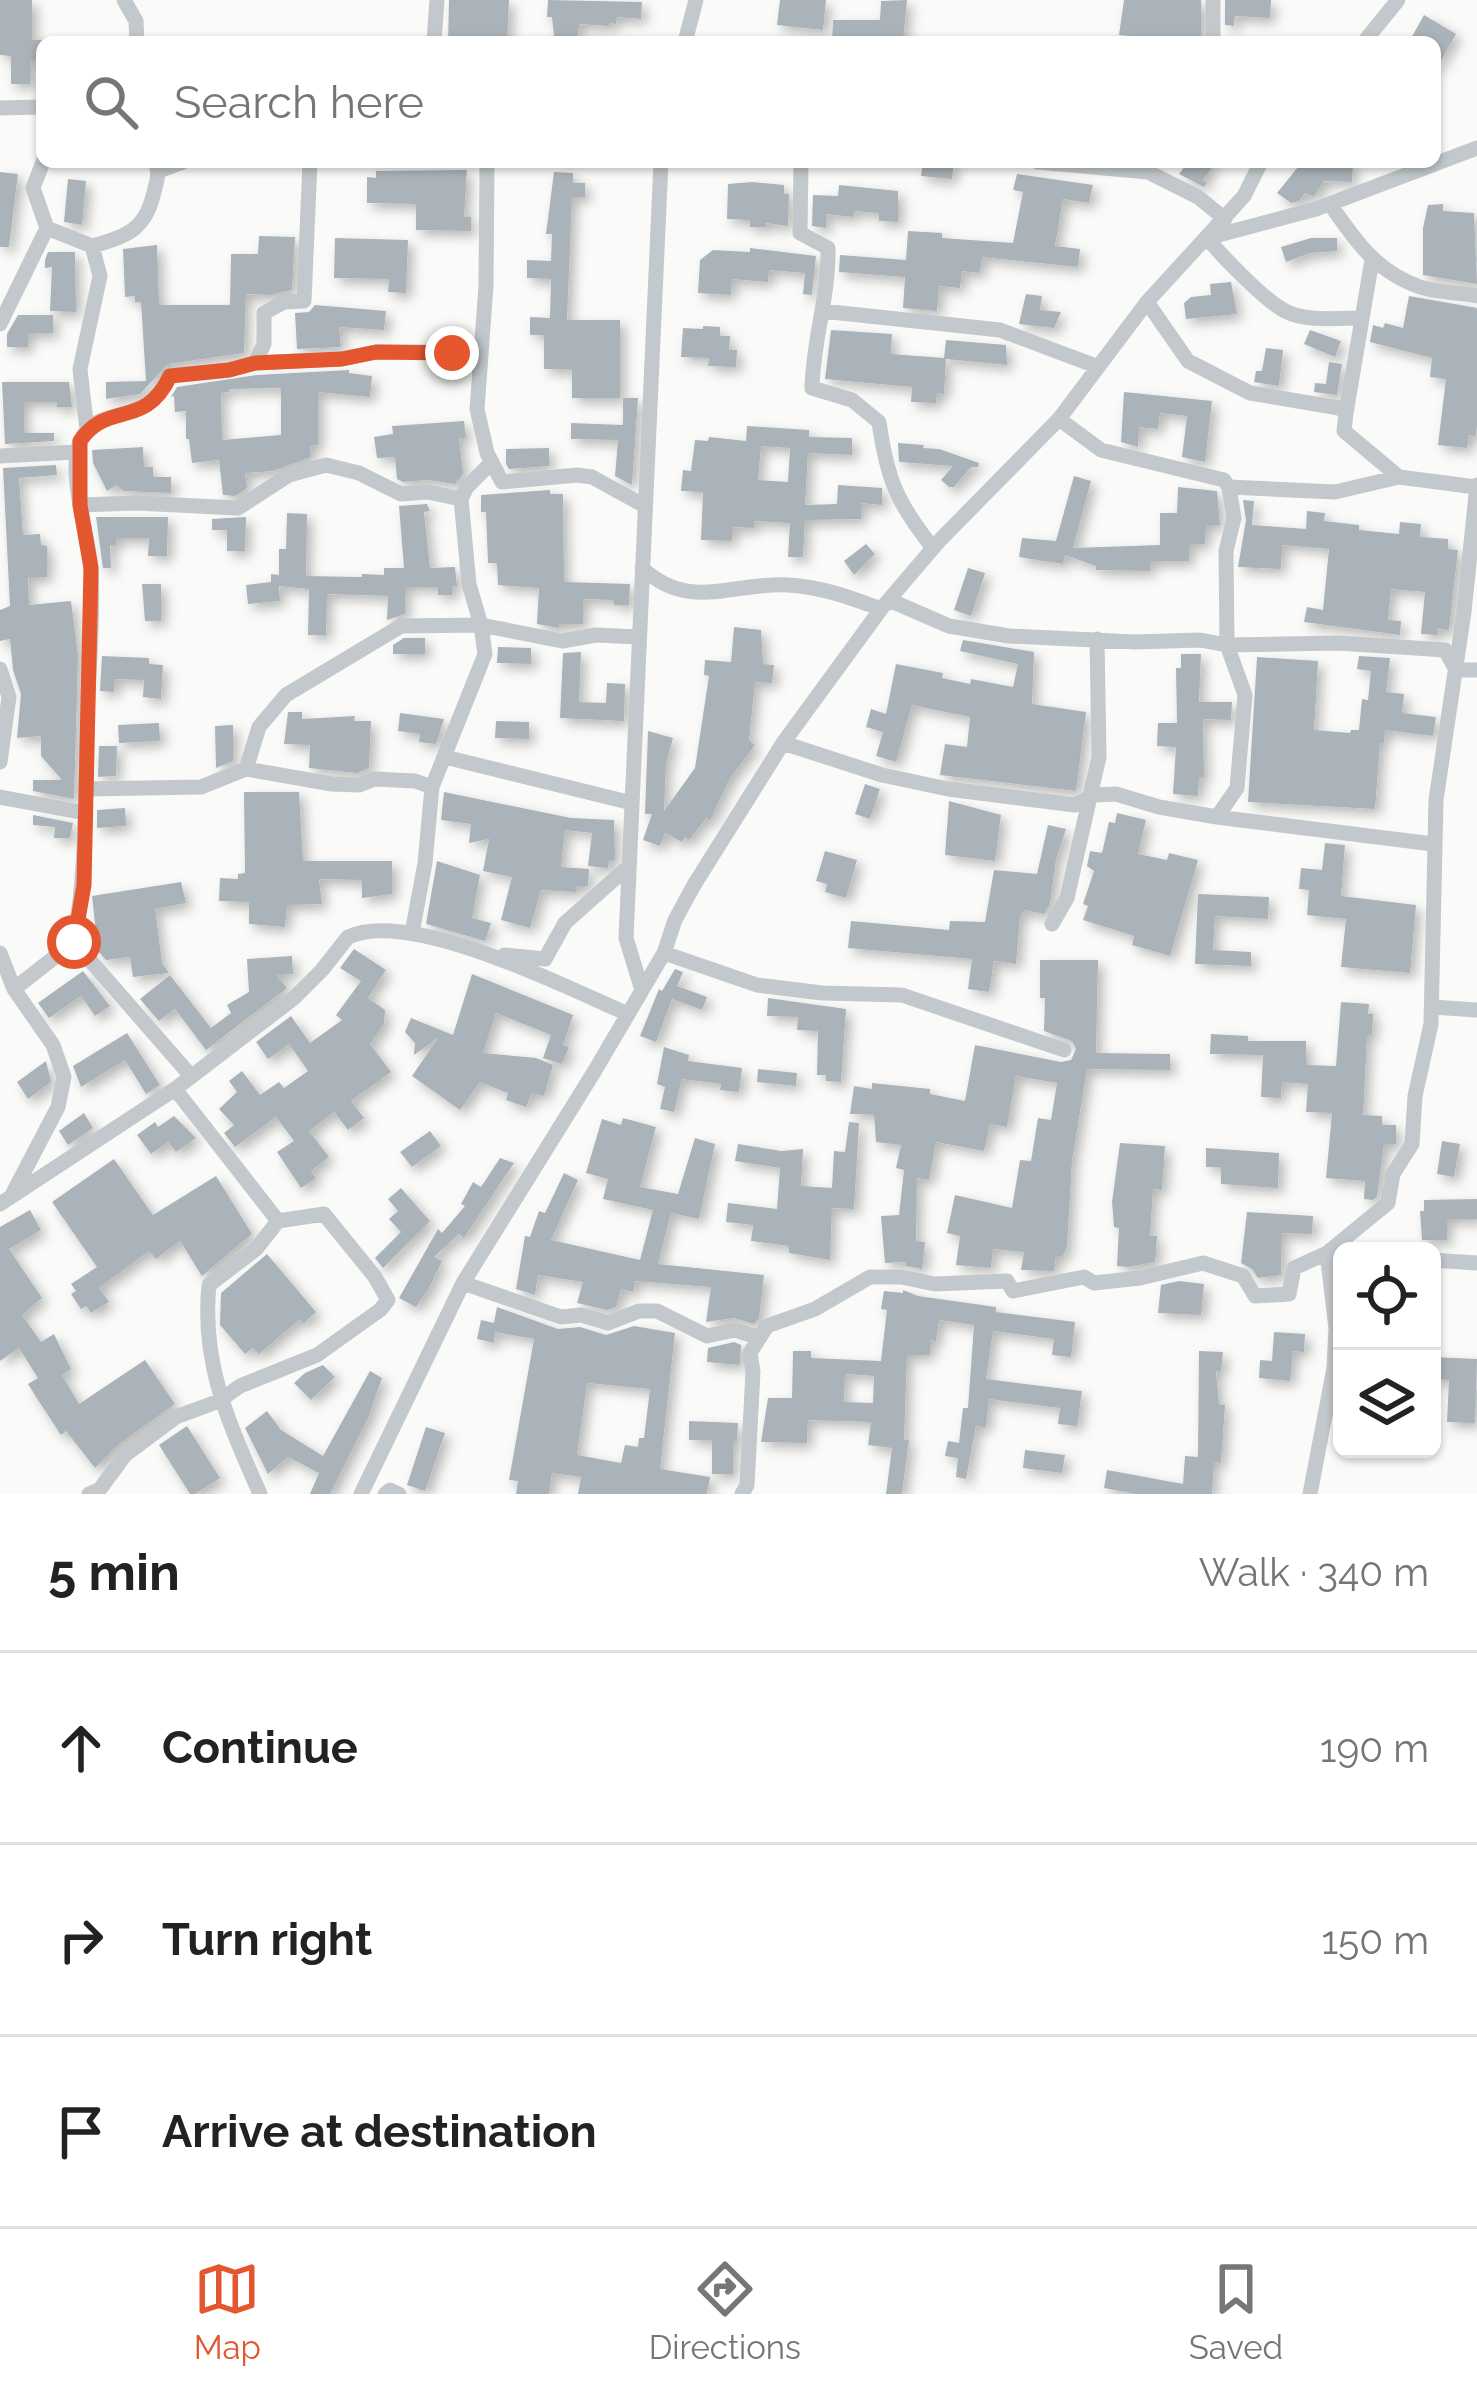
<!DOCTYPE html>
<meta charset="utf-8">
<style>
body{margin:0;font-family:Raleway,sans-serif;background:#f6f6f6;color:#222}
.controls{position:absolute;right:36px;bottom:36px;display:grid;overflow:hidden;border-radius:18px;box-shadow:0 3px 9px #0004}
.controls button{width:108px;height:108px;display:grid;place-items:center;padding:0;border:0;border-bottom:3px solid #e0e0e0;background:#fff;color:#222;font:60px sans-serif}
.stop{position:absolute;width:36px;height:36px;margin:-27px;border:9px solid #e4572e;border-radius:50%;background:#fff}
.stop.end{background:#e4572e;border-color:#fff;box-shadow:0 3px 12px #0008}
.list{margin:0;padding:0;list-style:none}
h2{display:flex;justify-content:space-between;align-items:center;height:156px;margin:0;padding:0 48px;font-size:51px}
h2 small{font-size:39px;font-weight:400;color:#767676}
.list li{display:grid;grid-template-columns:78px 1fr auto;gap:36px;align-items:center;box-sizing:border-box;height:192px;padding:0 48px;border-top:3px solid #e0e0e0}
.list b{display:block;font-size:45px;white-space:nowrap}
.list em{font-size:39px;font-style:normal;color:#767676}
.icon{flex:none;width:66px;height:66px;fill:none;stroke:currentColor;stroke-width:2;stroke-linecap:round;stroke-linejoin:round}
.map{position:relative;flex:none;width:1477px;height:1494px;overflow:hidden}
.search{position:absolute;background:#fff;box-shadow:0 3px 9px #0004;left:36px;right:36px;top:36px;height:132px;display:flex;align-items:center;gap:30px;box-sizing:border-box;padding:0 42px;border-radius:18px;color:#767676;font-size:45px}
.sheet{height:732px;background:#fff}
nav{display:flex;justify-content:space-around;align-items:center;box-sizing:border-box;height:168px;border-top:3px solid #e0e0e0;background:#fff;font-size:33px;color:#767676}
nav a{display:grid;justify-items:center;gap:6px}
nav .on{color:#e4572e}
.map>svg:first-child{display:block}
</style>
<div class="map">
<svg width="1477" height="1494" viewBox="0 0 1477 1494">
<defs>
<filter id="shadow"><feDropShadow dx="5.5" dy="5.5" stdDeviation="6" flood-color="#0004"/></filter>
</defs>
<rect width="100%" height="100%" fill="#fafaf8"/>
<!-- building -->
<path fill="#aab3b9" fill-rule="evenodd" filter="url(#shadow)" d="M0,0H32V40H42V59H30V84H11V56L0,55Z
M449,0H509L507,42H448Z
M548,0L642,2L641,19L617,17L616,24L609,23V26L579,24L578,37L554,36L552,17H547Z
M780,0H826L823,30L777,25Z
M907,0L903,42L832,41L833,20H880L881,1Z
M1124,0H1201V42L1119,35Z
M1225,0H1271L1270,18L1235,16L1234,26L1225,25Z
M1424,15L1456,34L1435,71V42H1409Z
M923,162H954L952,179L921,176Z
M1188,162H1216L1203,180L1207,183L1204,187L1179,174Z
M1302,162H1353L1352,182L1324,181L1314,197L1305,193L1299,201L1291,203L1277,193Z
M467,170L464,217H471V231L416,230V204L367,203V177L376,178V171Z
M0,172L18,174L9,247H0Z
M554,172L573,173V183H585V197H572L567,320H620V398H572V369H544V335H530V317L550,318L551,279L527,278V260L551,261L552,234H546Z
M1017,174L1093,185L1089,203L1063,199L1055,246L1080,249L1078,267L982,257L980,273L962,271L960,288L939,286L937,311L903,308L905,277L839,272L840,255L906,260L908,231L942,233V238L1013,243L1023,192L1013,190Z
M68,179L86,181L82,225L64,222Z
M752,182L784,185V194H789L788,226L766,223V227H750V220L727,219L728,184Z
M839,185L898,191V222L879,221V213L854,211L853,217L826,214V228L812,226L813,195L838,196Z
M1443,204V211L1474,213L1477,284L1423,275V228L1428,205Z
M259,236L295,237L292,290L271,295L246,294L244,353L168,364L140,394L106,399V382L146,381L141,302H135V296L125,297L123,249L157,245L159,305H230L231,254H258Z
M335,238L408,240L406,293L388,292L389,279L334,278Z
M1311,238H1337V251L1310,253L1286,262L1281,247Z
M750,248L816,256L812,295L803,294L805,273L769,270L768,282L732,279L731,295L698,293L700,260L713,250L750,252Z
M48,252H75L76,312L50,311L52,267L45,268V260Z
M1231,282L1237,314L1186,319L1184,303L1191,297L1211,295L1210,284Z
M1026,294L1042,296L1040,310L1061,312L1054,328L1019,324Z
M1409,296L1477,308V424L1476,436L1469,435L1467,448L1438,445L1446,379L1430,377L1432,358L1370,342L1373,325L1383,328L1385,323L1403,328Z
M315,305L386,311L384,330L339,327L341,347L297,349L295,313L309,312Z
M18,315H53V333H28V347H7V334Z
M703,326L720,327V336H730L729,350H737L736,367L708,366L709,358L681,357L683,328L703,329Z
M831,330L892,334L891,354L944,358L946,340L1006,345L1007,365L946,359L944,394L937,393L936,403L911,402L912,387L825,379Z
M1310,330L1341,341L1335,357L1304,344Z
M1266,348L1283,350L1279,386L1254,382L1256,371H1262Z
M1329,362L1342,364L1337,395L1314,392L1315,383L1326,384Z
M349,370V373L372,376L370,397L318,392V445L310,446L311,457L273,471L245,473L247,488L235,496L223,495L219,460L192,463L189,439H186V411L175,412L174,396L171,397L177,387L257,375ZM281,388V435L222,440L221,393L229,392V389Z
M2,382H69L72,407H57V402H24V433H54V441L5,444Z
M1124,392L1212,401L1205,462L1182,457L1187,416L1160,413L1158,429L1139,427L1138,447L1121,442Z
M623,398H638L632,485L615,476L618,440L571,439V423L623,425Z
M464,421L466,438H459L463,474L455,484L428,480L403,482L397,479L395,457L377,458L374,437L393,434L392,426Z
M747,426L809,430V437L852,438V455L808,453L805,505L837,504L838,485L882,488V505L861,503V519L805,520L803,557H788L790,523L754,521V528L733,527L732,541L701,540L703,492L681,491L683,470L691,471L695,440L708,441L709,437L746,441ZM761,446L790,448L788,482L758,480Z
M898,443L924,445L923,448L939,449L979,463L978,467H971L954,487H949L941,480L953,466L899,462Z
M143,447L144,467H153V477H171V493L123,491L117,485L107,491L93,463L92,450Z
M549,448V466L509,469L506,464V449Z
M56,465L57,475L19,478L23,535L40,534L41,545L47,546V577H28L29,605L71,601L78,655L74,799L33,791V780H62L41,756V736L17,738L21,694L13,670L10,639L0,641V610L10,606L3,468Z
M1074,476L1091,481L1073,548L1160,545V513H1177L1178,487L1217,491L1220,525H1206L1205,544H1189V561H1150V571L1096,570V566L1065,555L1063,564L1019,557L1022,538L1056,541Z
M550,490V494H563L564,582L630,584L629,605H614V600L583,599V624H559V628L537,624L539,588L498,585L497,563H488L486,512H481V495Z
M1243,500L1254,501L1252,525L1306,529L1307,511L1325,513L1324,521L1359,525V530L1399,534L1400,522L1421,524L1420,537L1448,539V549L1458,550L1449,630L1437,629V635L1421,634L1425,592L1391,589L1388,620L1401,621L1400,635L1304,622L1307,607L1323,610L1329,549L1282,545L1281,569L1238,567L1246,520Z
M427,504L430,511L424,512L430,568L455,567L457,586H452V595H438V587H405V614L387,620L388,596L327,594L326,635H308L309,589L279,586L280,601L248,604L246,585L271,582V574L279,575V549H286L287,513L307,514L306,576L362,577V574L384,575V568H404L399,506Z
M96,517H168L167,556H148L149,538H116V545H110L111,568H103Z
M246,517L245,551H227V530H212V519Z
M866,544L875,554L854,575L844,561Z
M968,568L985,573L971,616L954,610Z
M142,584H161V621H145Z
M734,627L761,630L763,664L774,665L772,683L755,682L749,740L755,745L729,780L710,821L706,818L689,840L685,837L682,842L665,833L660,846L643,840L652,814H645L648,731L673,738L666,763L664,811L695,768L709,676L704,675L705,660L731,662Z
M404,638H425V654H393V645Z
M963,640L1034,652L1032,704L1086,712L1076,791L940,775L945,744L967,747L970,717L912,705L896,762L876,756L883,732L866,727L871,709L886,714L896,664L943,673L942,678L970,684L971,679L1013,687L1018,664L960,651Z
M498,647L531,648V664L497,663Z
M581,652L579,702L606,703L607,683L625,684L624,721L560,718L563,653Z
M1181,654H1201L1199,702H1232L1231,720L1203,719L1204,777H1199L1198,796L1173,794L1176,747L1157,746L1158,723H1177L1176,668H1181Z
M102,656L149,658V664L163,665L161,699L143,697L144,680L115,679L114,692L100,691Z
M1359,656L1390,658L1386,692L1404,694L1402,713L1436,717L1433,736L1385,730L1384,743H1380L1375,809L1248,802L1257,657L1318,661L1314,730L1350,733L1351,730H1359L1362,699L1368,700L1371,671L1357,669Z
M288,712H302V719L355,716L354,721H371L369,768L357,773L309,768L310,745L284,744Z
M400,713L444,719L436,744L419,742L420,734L398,731Z
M496,721L529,722V739L495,738Z
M159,723L160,741L119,743L118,725Z
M233,725V761L216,768L215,726Z
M99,746H117L116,776L98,777Z
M865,784L880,789L870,819L855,814Z
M244,792H299L303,861H392V894L362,898V880L319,879L322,904L287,905L285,927L249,924V902L219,901L220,878L238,879V874L245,873Z
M444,792L571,818L614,820L615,860H609L608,868L588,866L592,833L565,830L561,867L589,869L588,886H576V892L541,890L530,928L501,920L512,877L483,871L489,839L469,843L471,824L441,820Z
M949,801L1001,815L995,861L945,855Z
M125,808L126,826L97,828V810Z
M1117,813L1146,820L1138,854L1167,860L1169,853L1198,860L1170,956L1132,945L1134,936L1083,920L1088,906L1083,904L1094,871L1087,866L1090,851L1102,853L1109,822L1115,823Z
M33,815L73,823L70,838H54L55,827L33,825Z
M1048,825L1066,829L1056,860L1050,904L1044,914L1025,910L1020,917L1016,964L994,961L989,992L968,989L972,959L848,948L851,921L949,930L950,921L985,922L994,870L1037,874Z
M1325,843L1345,845L1341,896L1416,905L1410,973L1341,967L1346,919L1307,915L1309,890L1299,889L1301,868L1322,870Z
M825,851L857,860L846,898L825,892L827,884L816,881Z
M437,861L480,875L472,918L491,923L485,941L426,924Z
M181,882L186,903L155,909L162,963L169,973L133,977L130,957L106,960L98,951L92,896Z
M1198,894L1269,897L1268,919L1215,916L1213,950L1251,952V966L1195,964Z
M354,949L386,970L368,998L385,1010L384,1024L370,1044L391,1072L351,1101L364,1118L348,1130L334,1112L309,1131L329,1157L311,1171L316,1178L301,1188L277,1152L294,1141L276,1117L235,1147L224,1133L234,1125L219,1109L237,1092L229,1081L242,1071L260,1095L279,1082L284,1088L308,1071L289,1044L268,1059L256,1042L291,1016L310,1043L342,1020L336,1015L361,981L340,968Z
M292,956L293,974L276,975L287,988L206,1050L175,1009L159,1021L140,999L170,975L211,1028L231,1013L227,1005L249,992L247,959Z
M1040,960H1098L1096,1053L1170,1054V1070L1087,1069L1072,1161L1067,1246L1063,1256H1056L1054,1271L1021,1270L1024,1252L993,1249L991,1268L956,1265L960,1236L947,1233L955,1195L1012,1208L1020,1160L1031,1161L1038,1118L1051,1120L1057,1083L1016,1076L1007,1127L990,1124L984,1151L936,1142L929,1180L917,1178L916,1241L925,1242L922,1269L906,1266V1262L885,1263L881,1216L899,1215L904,1170L896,1168L901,1145L876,1142L874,1114H850L854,1086L872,1089V1083L930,1089V1094L965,1101L975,1045L1061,1062L1071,1060L1076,1049L1072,1041L1044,1031L1045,998H1040Z
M675,969L683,972L677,986L707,997L702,1010L672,999L656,1042L640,1036L659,989L662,991Z
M83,971L110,1006L95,1016L81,996L49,1018L38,1003Z
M472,974L573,1015L563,1045L569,1047L562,1064L543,1058L551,1035L496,1013L483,1053L536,1058L553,1065L544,1096L532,1093L526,1107L506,1100L508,1093L480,1082L460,1110L412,1076L438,1038L414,1055L415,1043L405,1032L411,1018L453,1035Z
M768,998L846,1009L841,1082L826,1081V1075H817L818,1031L797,1030L798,1017L767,1016Z
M1341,1002L1369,1004L1368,1014H1373L1372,1035H1367L1363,1115L1382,1116V1125H1396V1144H1384L1377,1197L1373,1200L1364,1199L1365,1181L1326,1178L1332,1113L1306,1112L1308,1084L1282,1082L1281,1098L1261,1097L1263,1055L1210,1054L1211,1034L1248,1036V1041H1306V1065L1336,1066Z
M127,1033L160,1085L146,1094L125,1060L81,1087L73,1066Z
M664,1047L689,1055L688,1061L742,1068L739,1092L720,1090L721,1084L682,1079L674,1112L660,1109L665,1087L657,1084Z
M46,1061L51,1082L28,1099L17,1082Z
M758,1069L797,1073L796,1086L757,1082Z
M84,1113L93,1128L68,1145L59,1131Z
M174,1116L196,1138L176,1152L168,1142L151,1154L137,1135L155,1122L158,1127Z
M623,1118L656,1127L640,1187L678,1194L695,1138L715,1144L699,1219L671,1213L658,1264L764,1275L759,1318L754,1324L734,1318L706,1322L711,1287L635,1281L633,1292L621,1289L616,1307L607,1310L577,1303L583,1282L538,1275L535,1295L516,1289L525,1236L530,1237L539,1211L545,1213L564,1173L578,1180L551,1240L640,1260L653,1210L603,1199L608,1179L586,1173L602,1119L621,1125Z
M849,1122L859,1123L854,1209L832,1208L830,1260L789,1253V1246L751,1241L753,1225L726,1222L728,1203L777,1209L780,1168L735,1161L738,1144L781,1151L803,1149L801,1186L832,1188L834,1151L845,1152Z
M430,1131L441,1146L412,1167L400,1152Z
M1442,1141L1460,1144L1454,1177L1437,1174Z
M1120,1143L1165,1146L1162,1190L1153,1189L1150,1236H1157L1155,1262L1128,1267L1117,1266L1119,1228L1114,1227L1112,1202Z
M1206,1148L1279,1153L1278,1188L1221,1184V1167H1206Z
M500,1158L514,1163L464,1238L459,1234L434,1257L442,1261L428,1290L416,1307L399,1298L438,1229L442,1233L465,1206L461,1204L473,1182L481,1187Z
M114,1159L153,1215L216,1176L252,1234L202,1276L180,1241L156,1259L149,1251L99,1288L109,1302L91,1313L86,1306L81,1309L71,1294L76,1291L71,1284L97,1267L52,1202Z
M401,1188L430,1221L383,1268L375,1258L401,1232L389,1219L398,1211L388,1199Z
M1477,1199V1219H1447V1240H1422L1420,1211H1424V1200Z
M30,1210L41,1230L9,1249L42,1298L22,1315L41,1342L54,1334L71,1369L62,1375L79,1404L145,1360L175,1404L118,1445L95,1468L66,1431L61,1435L38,1400L28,1384L38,1378L19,1348L0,1361V1227Z
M1247,1212L1313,1216L1312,1234L1282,1233L1281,1275L1258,1278L1252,1269L1241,1263Z
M267,1254L316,1312L303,1324L300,1319L259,1354L253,1348L245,1354L220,1325L221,1293Z
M1179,1281L1204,1284L1201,1315L1158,1313L1161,1285Z
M903,1290L918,1296L996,1307V1312L1075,1322L1071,1357L1052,1355L1054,1339L993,1331L986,1379L1082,1391L1077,1426L1058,1424L1060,1408L989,1399L986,1427L976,1426L966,1479L956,1477L958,1458L945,1456L948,1441L959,1443L963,1408H968L974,1325L939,1320L936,1341L930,1340V1355H907L904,1440H909L902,1494H886L892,1448L868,1445L871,1422L808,1420L807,1443L761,1442L768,1398H792L793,1351H811V1358L881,1361L887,1310L881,1309L884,1291L903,1293ZM845,1374L874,1376L873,1403L844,1402Z
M497,1307L558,1329L580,1327L606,1335L634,1326L675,1333L660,1469L710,1477L707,1494H578L581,1477L552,1473L549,1494H516L518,1481L509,1480L534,1339L495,1332L494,1343L477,1339L481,1320L494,1323ZM587,1383L650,1389L644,1438H639L638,1447L625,1445L621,1463L577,1455Z
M1274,1332L1305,1334L1304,1352L1293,1351L1290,1381L1259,1378L1260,1360L1272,1361Z
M734,1342L741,1345L740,1365L707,1362L708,1348Z
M1199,1351L1223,1352L1221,1371H1216L1219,1405H1225L1221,1462H1214L1212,1494H1136L1104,1488L1107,1470L1183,1484L1185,1456L1198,1457Z
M1432,1357L1477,1359L1475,1423L1447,1422L1449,1380L1432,1379Z
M323,1365L335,1377L311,1400L294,1383L305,1373Z
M370,1371L382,1378L368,1418L330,1494H310L319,1473L288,1457L268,1474L245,1428L267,1411L281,1430L323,1456Z
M689,1421L738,1423L737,1442L733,1441V1474H712V1440H689Z
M187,1426L220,1478L195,1494H190L159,1445Z
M426,1427L445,1433L425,1491L407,1485Z
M1025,1450L1065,1455L1062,1473L1023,1468Z"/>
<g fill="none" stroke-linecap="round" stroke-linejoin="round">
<!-- minor -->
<path stroke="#c3c8cc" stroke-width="15" d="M124,0L136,21L137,42
M434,42L437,0
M685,42L696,0
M1213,42V0
M1364,42L1398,0
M0,108L42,107
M487,162L486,286L477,409L487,453L502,482L577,475L592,477L643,505
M801,162L800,233L828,248C829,296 813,340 812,388L852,400L879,422C887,479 897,503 933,548
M1037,162L1148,172L1198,197L1225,219
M159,171L183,162
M1330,204C1355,240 1376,272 1420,287C1438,293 1459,292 1477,296
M47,228L92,246L100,276L80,369L87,430
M92,246C127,237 146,229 154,192C157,180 160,174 155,162
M1147,302L1188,361L1250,393L1339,408L1346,413L1344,431L1399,477
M822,311L1000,330L1096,366
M1362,318C1339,318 1306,322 1285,311C1265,301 1222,256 1207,238L1316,209L1477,148
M0,324L47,228L33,188L43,162
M255,363L342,359L376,352H481
M1346,413L1372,260
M1059,419L1101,450L1224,480L1229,487L1234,518L1226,551L1227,645L1245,695L1237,788L1217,817
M0,456L77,452
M1229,487L1335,492L1399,477L1476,487
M80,505L136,503L238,508L289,475L326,465L359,473L401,494L428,492L461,499
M642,568C690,612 731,582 788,585C822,587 849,597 881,609
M889,600L949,626L1009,636L1135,642L1200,640L1227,645L1338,643L1445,650L1456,670H1477
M0,669L9,697L0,762
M783,743L882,775L948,789L1075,805L1093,795L1116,794L1159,807L1217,817L1433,844
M445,757L632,803
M246,769L259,727L286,695L401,626L481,625L562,641L596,635L638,637
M85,789L201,787L246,769L332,784L359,785L374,779L415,781L432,787
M0,797L85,813
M1052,924L1067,898L1099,757L1097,639
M412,933L425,863L432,787L485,654L481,625L469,584L461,499L467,487L492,462
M0,953L14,989L53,1045L64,1077L58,1107L13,1193
M664,953L757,985L822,993L902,995L1064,1050
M504,955L545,959L565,923L629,866
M641,987L626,938L661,162
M14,989L74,942
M1432,1007L1477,1010
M191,1076L74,942C87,870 85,798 87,724C88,673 94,620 91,569C89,535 67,474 80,442C96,402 143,431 170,376L229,370L255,363L264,344V313L284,302L304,301L310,162
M0,1204L175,1089L294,998L322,970L348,937C410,908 565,987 626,1013
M1432,1260L1477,1263
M463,1283L561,1317L581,1315L608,1323L639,1311H657L707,1336L735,1330L757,1337
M89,1494L100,1489L125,1455L176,1417L219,1401L240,1386L317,1355L380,1310L388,1300L375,1277L324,1214L278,1221L175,1089
M260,1494C229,1423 201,1364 209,1285L256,1249L278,1221
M361,1494L463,1283L594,1072L664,953L675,920L694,885L783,743L881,609L940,540L1059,419L1147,302L1244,196L1261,162
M385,1494L390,1490L399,1494
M742,1494L747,1485L753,1372L750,1353L767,1326L815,1309L870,1277H901L935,1284L1007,1281L1013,1291L1084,1277L1094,1283L1140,1278L1203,1263L1243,1276L1255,1296L1289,1294L1294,1268L1327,1253L1388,1203L1393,1174L1412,1144L1415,1096L1431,1024L1436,800L1464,612L1477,485
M1310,1494L1334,1368L1336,1328L1327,1253"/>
</g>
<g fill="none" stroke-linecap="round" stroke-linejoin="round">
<!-- route -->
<path stroke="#e4572e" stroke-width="15" d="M74,942L84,885L91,568L80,505V441C108,400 145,430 170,376L229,370L255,363L342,359L376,352L452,353"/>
</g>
</svg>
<div class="controls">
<button><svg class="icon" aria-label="locate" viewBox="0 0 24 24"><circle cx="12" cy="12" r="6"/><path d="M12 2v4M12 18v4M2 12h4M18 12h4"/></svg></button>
<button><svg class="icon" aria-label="layers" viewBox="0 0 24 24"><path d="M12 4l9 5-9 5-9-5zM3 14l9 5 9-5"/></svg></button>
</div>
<div class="stop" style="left:74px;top:942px"></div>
<div class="stop end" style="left:452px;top:353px"></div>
<div class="search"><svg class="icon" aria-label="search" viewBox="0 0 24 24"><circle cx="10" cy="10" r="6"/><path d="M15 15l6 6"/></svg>Search here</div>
</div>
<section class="sheet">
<h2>5 min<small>Walk · 340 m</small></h2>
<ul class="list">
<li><svg class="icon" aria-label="ahead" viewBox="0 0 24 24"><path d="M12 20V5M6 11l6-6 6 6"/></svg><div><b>Continue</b></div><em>190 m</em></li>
<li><svg class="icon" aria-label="right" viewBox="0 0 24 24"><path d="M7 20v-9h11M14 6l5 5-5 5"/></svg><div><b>Turn right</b></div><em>150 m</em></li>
<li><svg class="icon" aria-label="arrive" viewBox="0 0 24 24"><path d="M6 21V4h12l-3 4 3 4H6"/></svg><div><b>Arrive at destination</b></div></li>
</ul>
</section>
<nav>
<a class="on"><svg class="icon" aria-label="map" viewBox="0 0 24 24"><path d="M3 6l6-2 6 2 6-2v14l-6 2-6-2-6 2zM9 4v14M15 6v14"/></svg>Map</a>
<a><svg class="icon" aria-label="directions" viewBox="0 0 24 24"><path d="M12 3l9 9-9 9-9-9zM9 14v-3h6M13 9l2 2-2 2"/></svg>Directions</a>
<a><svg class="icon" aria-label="saved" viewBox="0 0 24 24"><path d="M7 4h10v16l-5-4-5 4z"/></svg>Saved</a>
</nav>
